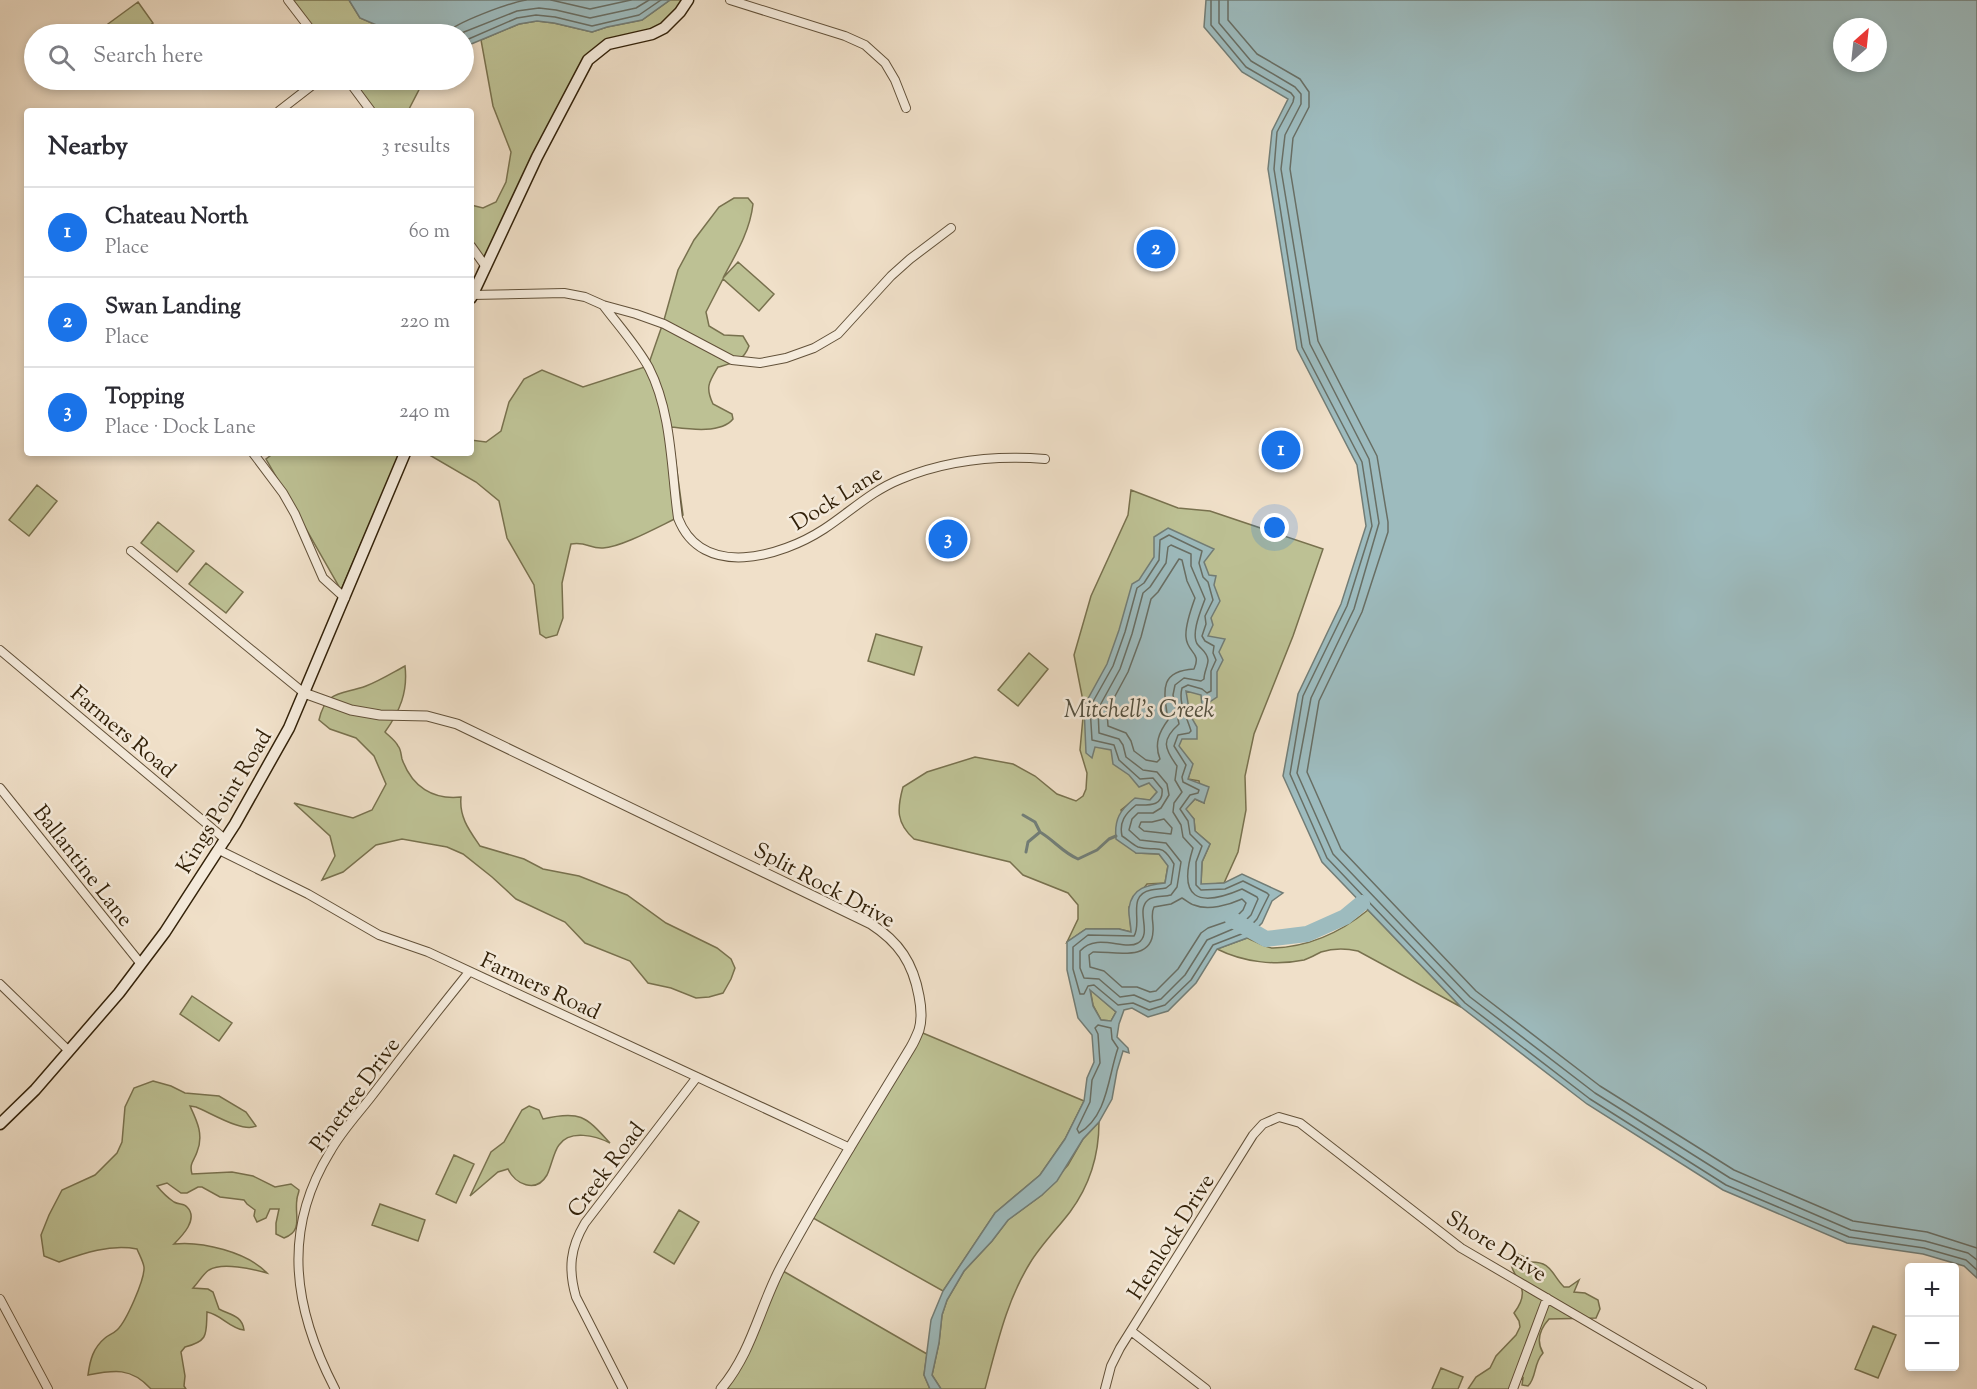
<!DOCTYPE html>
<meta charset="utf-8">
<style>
body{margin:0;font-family:"Sorts Mill Goudy",serif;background:#f2f2f3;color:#2b2b33}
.controls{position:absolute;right:18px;bottom:18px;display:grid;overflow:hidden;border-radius:6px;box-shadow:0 3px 9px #0003}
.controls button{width:54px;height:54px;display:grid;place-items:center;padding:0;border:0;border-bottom:2px solid #e1e1e2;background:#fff;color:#2b2b33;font:30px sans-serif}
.compass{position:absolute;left:1833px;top:18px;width:54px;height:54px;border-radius:50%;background:#fff;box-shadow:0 3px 9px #0003;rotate:27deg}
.you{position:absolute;left:1275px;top:528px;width:21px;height:21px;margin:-15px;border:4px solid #fff;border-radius:50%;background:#1a73e8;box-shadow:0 0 0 9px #1a73e833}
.badge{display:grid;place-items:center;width:39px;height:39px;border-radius:50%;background:#1a73e8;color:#fff;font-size:20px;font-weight:700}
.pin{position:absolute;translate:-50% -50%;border:3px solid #fff;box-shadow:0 2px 6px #0006}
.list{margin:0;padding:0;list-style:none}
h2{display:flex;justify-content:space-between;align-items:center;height:78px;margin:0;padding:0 24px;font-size:26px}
h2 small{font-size:20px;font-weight:400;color:#7c7c81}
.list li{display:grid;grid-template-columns:39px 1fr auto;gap:18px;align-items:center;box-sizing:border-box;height:90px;padding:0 24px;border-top:2px solid #e1e1e2}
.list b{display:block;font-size:22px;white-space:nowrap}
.list p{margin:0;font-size:20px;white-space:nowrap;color:#7c7c81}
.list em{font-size:20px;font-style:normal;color:#7c7c81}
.icon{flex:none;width:33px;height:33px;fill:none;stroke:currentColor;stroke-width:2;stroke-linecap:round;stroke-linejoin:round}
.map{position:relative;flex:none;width:1977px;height:1389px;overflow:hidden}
.search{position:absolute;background:#fff;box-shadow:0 3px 9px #0003;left:24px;top:24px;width:450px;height:66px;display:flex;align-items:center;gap:15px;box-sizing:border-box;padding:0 21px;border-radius:33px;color:#7c7c81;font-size:22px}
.panel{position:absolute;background:#fff;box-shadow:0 3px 9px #0003;left:24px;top:108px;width:450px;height:348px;border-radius:6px}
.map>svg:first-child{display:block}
</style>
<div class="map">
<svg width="1977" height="1389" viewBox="0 0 1977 1389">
<rect width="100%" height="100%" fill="#f0e0c9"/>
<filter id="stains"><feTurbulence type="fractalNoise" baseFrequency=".00333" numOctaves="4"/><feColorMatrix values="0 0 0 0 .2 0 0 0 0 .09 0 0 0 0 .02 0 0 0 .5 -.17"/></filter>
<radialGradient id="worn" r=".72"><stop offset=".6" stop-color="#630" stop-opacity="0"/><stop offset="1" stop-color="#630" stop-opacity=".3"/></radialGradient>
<!-- green -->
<path fill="#bdc194" stroke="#78714e" stroke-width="1.5" d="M288,0H349L360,18L388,30L393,34H314Z
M670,0H688L664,28L594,53L486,267L471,246V205L483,208L496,202L506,182L511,152L493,106L481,40L519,24L537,21L554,23L592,32L607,27L642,20Z
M138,2L153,23L138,34H99L97,32Z
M348,80H424L408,111H371Z
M734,198H748L753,204C750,231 736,254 723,278L738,262L774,294L759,311L723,279L706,312L709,326L724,335L743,336L749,346C743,362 733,363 718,367C709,382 705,387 713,404L732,414L733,419C721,434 688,429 671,427L683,515C663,524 623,547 603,548C590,549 586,541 571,544L562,583L563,618L557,635L546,638L540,634L534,585L507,538L499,501L476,482L426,453H471V440L486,442L501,431L509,402L524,379L542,370L583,387L648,366L664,320L678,270L694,240L719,207Z
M274,453H319L324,455L341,453H400L341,590L266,459Z
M37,485L57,501L29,536L9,520Z
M1131,490L1178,508L1210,511L1323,549L1293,636L1254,734L1245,776L1246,810L1238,852L1224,883L1201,885L1202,862L1210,844L1195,831L1194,819L1185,809L1195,799L1204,803L1199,781L1188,779L1192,765L1157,792L1150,800L1135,799L1121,810L1136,853L1159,854L1168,865L1165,883L1147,884L1129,907L1131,932L1119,929H1086L1067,942L1078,919V905L1068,893L1023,875L1010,862L914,839C896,823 897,809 903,787L927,772L975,757L1013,764L1035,776L1057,794L1076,801L1083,796L1086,789L1087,773L1080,750L1084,706L1074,655L1091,596L1128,515Z
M158,522L194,551L177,572L141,543Z
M206,563L243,592L226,613L189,584Z
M876,634L922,647L914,675L868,661Z
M1029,653L1048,669L1018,706L998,690Z
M405,666C408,692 400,711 385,732C389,736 396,741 398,746C401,749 401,755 402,759C412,787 433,800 461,797C459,817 469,830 480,846L524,859L543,869L579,876L627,895L666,923L717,948L731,959L735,968L731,979L723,993L709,997L696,998L671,988L648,983L630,961L585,943L565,922L516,899L492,877L463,854L447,847L402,839L376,845L343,872L322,880L335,856L330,836L294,803L353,818L372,810L386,784L374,756L356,738L330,729L319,720C326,689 342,695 366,686C379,681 392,673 405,666Z
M1368,910L1461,1007L1358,951C1344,948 1334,948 1321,952C1315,955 1310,958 1304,960C1275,966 1243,962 1217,949L1247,938C1255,941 1265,948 1273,948C1308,947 1341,932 1368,910Z
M1090,989L1116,1012L1111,1021L1101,1020L1093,1005Z
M192,996L232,1023L219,1041L180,1014Z
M918,1031L1084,1101L1065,1139L1040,1175L995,1213L943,1291L813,1218Z
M153,1081L171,1086L185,1093L219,1096L246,1112L256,1126C243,1133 211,1113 196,1107L190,1106C197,1121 204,1135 197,1152C194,1161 189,1163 192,1174L232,1172L253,1176L275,1187L291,1184L299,1190C299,1193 297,1196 297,1199C294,1215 304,1231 284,1238L276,1234V1223L279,1209H270L266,1218L257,1222L254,1216L255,1210L247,1204L244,1200L220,1197L202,1187H198L187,1193H181L167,1183L157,1186C161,1191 168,1198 174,1202C179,1205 184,1203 187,1207C199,1219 182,1236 174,1244C202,1241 247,1252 267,1273C253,1269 222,1262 209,1270C203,1274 198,1283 193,1288L208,1289L213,1292L219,1309C230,1315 242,1315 244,1330C229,1328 222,1315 207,1312C206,1334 209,1341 185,1347L181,1352L185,1376L184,1386L186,1389H151C131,1367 114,1370 88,1375C90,1360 93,1348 105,1338C108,1335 113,1334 117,1330C126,1322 145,1279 144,1267C143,1261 139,1254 137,1249C110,1244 84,1253 59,1262L44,1256L41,1235L49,1215L62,1190L95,1175L117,1153L122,1142L125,1107L134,1088Z
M529,1106L539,1110L543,1119C581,1110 586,1117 610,1143C596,1136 570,1129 559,1145C554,1151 551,1167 547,1175C536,1194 515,1184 508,1169L498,1172L470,1196L491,1152L504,1142L522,1110Z
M1099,1122C1099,1155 1090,1185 1070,1212C1057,1229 1041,1245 1030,1263C1006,1302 997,1345 985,1389H941L932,1375L939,1343L942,1315L947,1300L964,1271L992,1241L1008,1220L1042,1195L1068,1165L1083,1139Z
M454,1155L474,1164L456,1203L436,1194Z
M380,1204L425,1220L418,1241L372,1225Z
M679,1210L699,1222L674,1264L654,1252Z
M1517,1254L1527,1258L1529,1262C1552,1261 1551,1274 1564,1287H1569L1579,1280L1574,1292L1585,1293L1598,1300L1600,1309L1596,1318L1549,1319C1540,1329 1536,1341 1543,1353C1533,1364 1537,1377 1528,1386L1522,1385L1523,1378L1517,1382L1512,1389H1468L1476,1377L1490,1368L1496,1356L1516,1335L1520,1327L1519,1321L1514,1313C1536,1285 1507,1277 1511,1256Z
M783,1271L927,1354L924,1375L930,1389H721Z
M1873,1326L1896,1335L1878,1378L1855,1369Z
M1441,1368L1463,1377L1458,1389H1432Z"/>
<!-- water -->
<path fill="#9dbbbe" stroke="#727d76" stroke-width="1.5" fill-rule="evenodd" d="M349,0H670L642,20L607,27L592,32L554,23L537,21L519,24L464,47V34H393L388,30L360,18Z
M1206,0H1977V1278L1964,1266L1923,1254L1847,1243L1723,1190L1587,1104L1461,1007L1322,862L1283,776L1298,694L1341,604L1366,526L1357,465L1297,349L1268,169L1272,131L1288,99L1242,72L1204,27ZM1842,27H1878V63H1842Z
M1168,528L1214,549L1204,562L1209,575L1216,576L1214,585L1220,601L1211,618L1213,625L1208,636L1225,639L1219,652L1223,660L1217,672V697L1202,707L1201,695L1186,691L1190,715L1197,727V739H1182L1179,746L1193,764L1188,779L1209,787L1204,803L1195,799L1186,809L1194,819L1195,831L1210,844L1202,862L1201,884L1224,883L1242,874L1283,893L1272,901L1262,923L1247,938L1217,949L1196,983L1168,1011L1148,1017L1132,1008L1124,1010L1119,1024L1117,1037L1128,1048L1129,1053L1123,1051L1117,1071L1112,1099L1099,1122L1083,1139L1057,1181L1042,1195L1008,1220L992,1241L964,1271L947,1300L942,1315L939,1343L932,1375L941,1389H930L924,1375L931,1320L943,1291L995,1213L1040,1175L1065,1139L1084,1101L1087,1078L1094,1062L1092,1035L1078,1018L1067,970V942L1086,929H1119L1131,932C1131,924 1128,915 1129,908C1132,887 1148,885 1165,883L1168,866L1159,854L1136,853L1116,839C1114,819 1120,810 1135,798L1150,800L1157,792L1149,783L1139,787L1129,775L1113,764L1111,750L1095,747L1092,758L1086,753L1084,706L1107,664L1119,630L1132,584L1139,580L1154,557V537ZM1090,990L1116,1012L1111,1021L1101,1020L1093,1006Z"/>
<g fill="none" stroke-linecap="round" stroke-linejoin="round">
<!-- shore -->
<path stroke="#686e64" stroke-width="1.5" d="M551,0L590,9L631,0
M1211,0V25L1246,67L1291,93L1294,97L1293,102L1277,132L1274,169L1302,347L1362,462L1372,526L1347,606L1303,696L1290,774L1327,858L1465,1003L1590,1099L1726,1185L1849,1237L1924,1248L1966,1260L1977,1270
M1219,0V23L1251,61L1295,87L1301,94V104L1285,135L1281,169L1310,344L1369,459L1379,523L1354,609L1311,698L1297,773L1333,854L1470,997L1595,1093L1730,1178L1851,1230L1925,1241L1968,1253L1977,1260
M1228,0V20L1257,54L1300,79L1309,92V107L1293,138L1290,169L1318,341L1377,456L1388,522V532L1362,612L1319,701L1307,772L1341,849L1476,991L1600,1086L1734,1170L1853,1221L1927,1232L1977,1248
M445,34C456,22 509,3 526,0
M459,34L517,11L539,8L556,10L590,18L636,8L649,0
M464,41L517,18L536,15L555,17L592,26L639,15L661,0
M1169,535L1202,551L1199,563L1203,577L1208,582L1213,600L1205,616L1206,624L1202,636L1205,641L1214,646L1213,653L1216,660L1211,671V691L1207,693L1202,689L1188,685L1182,688C1178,703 1187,717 1191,731L1189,733L1178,735L1174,746L1186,765L1182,777L1183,782L1199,790L1198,793L1190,795L1180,809L1188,821L1190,834L1202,846L1196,862V885L1201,890L1225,889L1243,881L1267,893L1269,895L1257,919L1244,933L1213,945L1191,980L1165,1005L1149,1010L1133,1003L1118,1005L1094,985L1088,986L1084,994H1080L1073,969V947L1088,935L1134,936C1143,923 1126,895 1151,890C1156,889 1162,889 1166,888L1171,884L1174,864C1160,840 1157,853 1138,847C1133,845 1127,839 1122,836C1119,822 1125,814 1136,805C1148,805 1164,807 1162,789L1153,778L1140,779L1119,760L1114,745L1092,740L1090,707L1113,666L1125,632L1137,588L1144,583L1159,560L1160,540Z
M1171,545L1191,554V566L1205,599C1201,610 1190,635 1198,645C1202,650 1207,652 1208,660C1208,666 1204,672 1204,679L1201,681L1184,678L1175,685L1173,695L1179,724C1161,740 1164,748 1177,766L1175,780L1182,792L1174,803L1173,812L1181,825L1183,837L1193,848C1177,899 1198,908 1242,889L1257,897L1258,899L1251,915L1240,926L1207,940L1185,975L1161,999L1150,1002L1134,995L1120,997L1099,979L1084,978L1080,968V951C1097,932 1124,951 1138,943C1153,933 1135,911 1148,900C1153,895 1164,897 1171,895L1177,887L1181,862L1166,843L1140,840L1129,830L1132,819L1138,813H1153L1161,808L1169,795L1167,784L1157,772L1143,770L1126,757L1123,745L1119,739L1099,733L1098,709L1120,669L1132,634L1143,593L1150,587L1166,563L1168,547Z
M1179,559L1182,560L1187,581L1195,598C1191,609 1185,627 1186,637C1187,653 1202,652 1194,669C1158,671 1164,692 1168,720C1159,732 1154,744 1160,759L1157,762L1146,760L1134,751L1131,741L1126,733L1108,726L1107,711L1128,672L1141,637L1151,599L1158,592Z
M1164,819L1172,828L1171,834L1144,831L1139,827L1141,822H1152Z
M1182,898C1186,900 1190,904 1194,905C1208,911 1229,905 1242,899L1246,903L1243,910L1234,919L1208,928L1201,933L1178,969L1156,991L1150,992L1137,987H1122L1104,971L1090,967L1089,955L1093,952C1113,951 1152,963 1153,931C1154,923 1150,915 1154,907L1171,904Z
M1098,1025L1111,1028L1112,1039L1118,1048C1108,1076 1108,1116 1079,1133L1077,1129L1090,1102L1092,1080L1100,1063L1098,1034L1095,1028Z"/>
<!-- stream -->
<path stroke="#727d76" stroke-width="3" d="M1023,815L1035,822L1040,832
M1026,852L1028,842L1040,832C1055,841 1062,852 1078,859L1097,850L1109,839L1116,836"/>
<!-- river -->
<path stroke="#9dbbbe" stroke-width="16" d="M1233,920L1266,939L1307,934L1345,917L1362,903"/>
<defs>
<path id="minor" d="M288,0L314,34
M730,0L845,36L865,45L885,63L895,80L906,108
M348,80L371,111
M279,111L319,80
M471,246L486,267
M472,295L564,293L585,297L603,305L636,314L664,324L732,360L760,363L786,358L814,348L838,334L891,276L910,259L951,228
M603,305C618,325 637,346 649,368C672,413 671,469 678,518C702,580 781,557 824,529C850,512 871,491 901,479C947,460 995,455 1045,459
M253,453L283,493L295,514L323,578L345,598
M131,551L304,693
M0,650L226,840
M0,788L141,964
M219,850L308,894L379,935L428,952L850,1148
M0,984L69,1051
M0,1299L48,1389
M1131,1331L1206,1389
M335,1389C294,1310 281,1232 330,1152C341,1132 357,1115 371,1097C403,1055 436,1013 469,972
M623,1389L576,1297C568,1269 570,1248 585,1223L697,1077
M1105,1389L1111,1366L1120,1348L1253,1135L1263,1124L1279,1117L1300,1123L1461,1248L1702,1389
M1513,1389L1547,1298"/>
<path id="tertiary" d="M304,693L351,710L380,715L427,716L457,724L871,924C899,942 913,963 919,996C921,1006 922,1020 919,1030C917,1035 914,1042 911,1047C867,1120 821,1192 781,1267C759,1309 752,1352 721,1389"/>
<path id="secondary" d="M471,298L537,157L588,60L608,44L652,34L664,28L680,12L688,0
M0,1124L35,1090L119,993L165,932L235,824L289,728L405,453"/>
</defs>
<!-- minor casing -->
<use href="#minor" stroke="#625139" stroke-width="10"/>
<!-- tertiary casing -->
<use href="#tertiary" stroke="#625139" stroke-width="11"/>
<!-- secondary casing -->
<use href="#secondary" stroke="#322109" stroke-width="13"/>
<!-- minor -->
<use href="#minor" stroke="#f5ebdc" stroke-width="8"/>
<!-- tertiary -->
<use href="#tertiary" stroke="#f5ebdc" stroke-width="9"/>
<!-- secondary -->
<use href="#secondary" stroke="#f5ebdc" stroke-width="10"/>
</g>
<g text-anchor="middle" stroke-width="5" stroke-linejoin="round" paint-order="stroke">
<!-- street labels -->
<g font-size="22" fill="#322109" stroke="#f5ebdc">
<text transform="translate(836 497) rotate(-32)" y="8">Dock Lane</text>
<text transform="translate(124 731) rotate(40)" y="8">Farmers Road</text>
<text transform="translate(223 801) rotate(-59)" y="8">Kings Point Road</text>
<text transform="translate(84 865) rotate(52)" y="8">Ballantine Lane</text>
<text transform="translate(825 884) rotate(28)" y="8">Split Rock Drive</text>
<text transform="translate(541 985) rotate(25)" y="8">Farmers Road</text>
<text transform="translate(354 1094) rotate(-54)" y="8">Pinetree Drive</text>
<text transform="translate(605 1169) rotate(-53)" y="8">Creek Road</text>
<text transform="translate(1170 1236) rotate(-58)" y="8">Hemlock Drive</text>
<text transform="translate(1497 1245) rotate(32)" y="8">Shore Drive</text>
</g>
<!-- water labels -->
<g font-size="24" font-style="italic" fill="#524f3f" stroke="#f5ebdc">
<text x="1139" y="717">Mitchell's Creek</text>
</g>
</g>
<rect width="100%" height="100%" filter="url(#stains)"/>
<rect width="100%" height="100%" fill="url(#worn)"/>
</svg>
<div class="controls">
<button>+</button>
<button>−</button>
</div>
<svg class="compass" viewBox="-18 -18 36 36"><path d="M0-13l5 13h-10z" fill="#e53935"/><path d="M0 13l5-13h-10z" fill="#7c7c81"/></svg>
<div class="you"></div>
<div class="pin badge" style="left:1281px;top:450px">1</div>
<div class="pin badge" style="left:1156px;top:249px">2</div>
<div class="pin badge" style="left:948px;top:539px">3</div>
<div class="search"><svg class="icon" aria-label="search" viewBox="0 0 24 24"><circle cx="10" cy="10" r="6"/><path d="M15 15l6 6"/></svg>Search here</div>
<section class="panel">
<h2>Nearby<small>3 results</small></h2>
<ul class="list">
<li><span class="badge">1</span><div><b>Chateau North</b><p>Place</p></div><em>60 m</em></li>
<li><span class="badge">2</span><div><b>Swan Landing</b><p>Place</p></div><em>220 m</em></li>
<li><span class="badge">3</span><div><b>Topping</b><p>Place · Dock Lane</p></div><em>240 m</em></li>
</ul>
</section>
</div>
